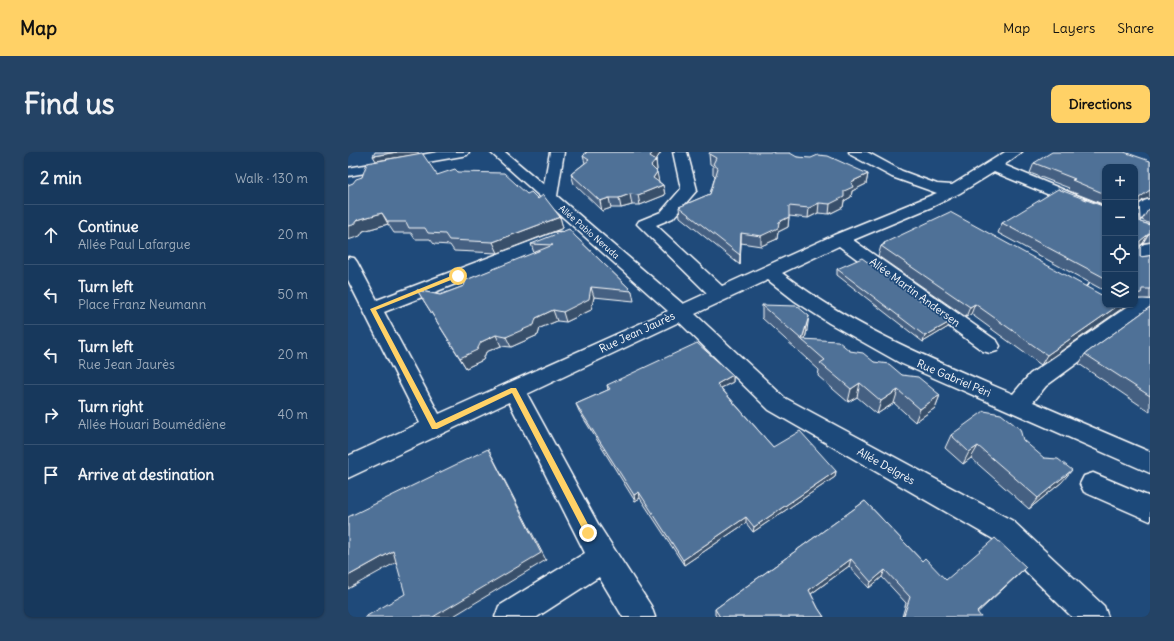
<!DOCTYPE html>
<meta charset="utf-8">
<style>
body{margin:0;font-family:Delius,sans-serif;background:#244365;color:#f1f3f6}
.controls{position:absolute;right:12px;top:12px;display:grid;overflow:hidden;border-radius:8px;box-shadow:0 1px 3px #0004}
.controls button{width:36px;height:36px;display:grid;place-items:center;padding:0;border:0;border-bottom:1px solid #365272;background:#17385c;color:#f1f3f6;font:20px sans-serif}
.stop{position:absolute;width:12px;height:12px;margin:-9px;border:3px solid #ffd166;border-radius:50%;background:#fff}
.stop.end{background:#ffd166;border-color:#fff;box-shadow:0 1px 4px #0008}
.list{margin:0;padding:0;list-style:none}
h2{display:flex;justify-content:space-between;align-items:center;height:52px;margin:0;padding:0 16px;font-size:17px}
h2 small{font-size:13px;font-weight:400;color:#9eacbb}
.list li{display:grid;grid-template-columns:26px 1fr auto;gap:12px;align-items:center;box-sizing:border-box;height:60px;padding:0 16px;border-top:1px solid #365272}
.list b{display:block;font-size:15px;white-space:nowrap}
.list p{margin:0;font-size:13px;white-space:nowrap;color:#9eacbb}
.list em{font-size:13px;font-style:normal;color:#9eacbb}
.icon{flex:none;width:22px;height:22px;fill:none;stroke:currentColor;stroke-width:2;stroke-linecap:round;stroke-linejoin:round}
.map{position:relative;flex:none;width:802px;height:465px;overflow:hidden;border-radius:8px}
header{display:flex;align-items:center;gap:24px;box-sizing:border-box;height:56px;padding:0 20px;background:#ffd166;color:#111}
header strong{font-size:19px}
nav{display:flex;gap:22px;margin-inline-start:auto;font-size:14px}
.intro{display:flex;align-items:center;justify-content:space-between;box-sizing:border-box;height:96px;padding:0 24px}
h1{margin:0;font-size:28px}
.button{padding:10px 18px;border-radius:8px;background:#ffd166;color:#111;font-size:14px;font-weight:700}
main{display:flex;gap:24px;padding:0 24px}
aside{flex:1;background:#17385c;border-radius:8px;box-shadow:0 1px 3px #0004}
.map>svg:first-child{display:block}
</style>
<header>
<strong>Map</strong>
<nav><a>Map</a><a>Layers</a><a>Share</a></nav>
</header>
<div class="intro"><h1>Find us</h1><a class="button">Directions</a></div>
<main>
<aside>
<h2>2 min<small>Walk · 130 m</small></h2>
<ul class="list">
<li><svg class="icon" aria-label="ahead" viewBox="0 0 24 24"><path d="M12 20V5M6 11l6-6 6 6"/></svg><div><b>Continue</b><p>Allée Paul Lafargue</p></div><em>20 m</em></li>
<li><svg class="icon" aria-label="left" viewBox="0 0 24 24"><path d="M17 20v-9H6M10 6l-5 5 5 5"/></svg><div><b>Turn left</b><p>Place Franz Neumann</p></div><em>50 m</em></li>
<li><svg class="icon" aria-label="left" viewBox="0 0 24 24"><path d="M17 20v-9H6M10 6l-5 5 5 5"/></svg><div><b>Turn left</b><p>Rue Jean Jaurès</p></div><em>20 m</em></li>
<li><svg class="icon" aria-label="right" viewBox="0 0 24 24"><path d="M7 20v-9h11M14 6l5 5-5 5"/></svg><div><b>Turn right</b><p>Allée Houari Boumédiène</p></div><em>40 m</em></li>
<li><svg class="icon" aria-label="arrive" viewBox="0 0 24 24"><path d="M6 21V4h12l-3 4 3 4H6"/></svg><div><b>Arrive at destination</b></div></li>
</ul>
</aside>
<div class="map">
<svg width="802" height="465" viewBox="0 0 802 465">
<rect width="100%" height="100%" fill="#1f4a7a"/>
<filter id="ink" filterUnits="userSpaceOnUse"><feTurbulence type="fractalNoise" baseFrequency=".025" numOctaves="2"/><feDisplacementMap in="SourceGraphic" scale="8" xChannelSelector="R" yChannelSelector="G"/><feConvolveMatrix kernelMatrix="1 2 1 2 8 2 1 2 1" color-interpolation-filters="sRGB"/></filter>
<g filter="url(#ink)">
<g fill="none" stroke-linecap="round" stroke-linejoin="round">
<defs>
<path id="minor" d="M90,0H121L119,3L114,4L0,24V16Z
M142,0H157L196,33L202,0H216L209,44L335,152L359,141L289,72L291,69L313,60L333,37L325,0H339L349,38L325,66L308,73L374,134L486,83L589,41L544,25L503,3L501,0H519L554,19L589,32L604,33L657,0H674L656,13L757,55V66L646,20L612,41L586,54L505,88L649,189L652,194L649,199L642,201L635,199L491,94L434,121C506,176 583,207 665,242L682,222L782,153H787L788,148L795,147L802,148V158L698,234L685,250L802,300V321L552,211L481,171L447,149L420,128L347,162L437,246L665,369L756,454L760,465H724L645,387L421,258L331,170L179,242L250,372L303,454L307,465H275L251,425L189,465H147L151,454L237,401L161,250L0,326V304L72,271L0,128V105L6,106L9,110L29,148L205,81L211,80L217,81L219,85L217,89L36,160L91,262L320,159Z
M802,47V60L793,67L787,69V56L796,49Z
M802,91V105L793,113L787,114V100L796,92Z
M757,126V140C750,145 745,148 736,145L734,141C738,133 748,128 757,126Z
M745,321L802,345V369L736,340L732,332L736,324Z"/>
</defs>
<!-- minor casing -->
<use href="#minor" stroke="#fff" stroke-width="3"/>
<!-- minor -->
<use href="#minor" fill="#1f4a7a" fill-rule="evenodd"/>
</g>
<!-- wall -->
<path fill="#456182" stroke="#fff" d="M237,0H313L308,8L309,18L308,19L311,30L315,33L317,43L292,53H284L273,56H263L254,59L226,32L223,22L237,11L235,4L237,2Z
M426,1L449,5L520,22L518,32L504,39L503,45L496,49L495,55L481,62L470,61L460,66L441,64L440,75L430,80L429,87L413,94L393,91L392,113L332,65L331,55L362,42L367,24L365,22V14L362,12L361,2Z
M71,2L89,23L110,20L179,42L190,47L212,65L215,76L150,101L106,99L102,93L86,92L82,87H67L63,81H46L40,72L15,79L12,84L5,31L14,25L28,9Z
M802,9V46L795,48L791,51L792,70L802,73V90L795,91L792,93V105L800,104L802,103V147H789L787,150V15H757V53L719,38L721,36L682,21L686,11Z
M757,55V139L650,81L654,71Z
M802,57V72L794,68L800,58Z
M227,84L284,139L286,149L246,145L243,158L218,170L209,169L192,176L190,183L163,195L153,194L138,200L135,208L118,216L69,138L92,143L116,134L186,101L183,92Z
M536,91L755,144L757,153H779L693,213L623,162L618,165L530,104L533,94L535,93Z
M489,117L600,175L575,190L489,123Z
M414,153L459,178L457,187L502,199L554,223L592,243L587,256L567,270L546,251L529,262L509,245L500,250L470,224L471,218L414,166Z
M802,155V260L731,212L737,202Z
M385,223V230L373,236L425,295L488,319L487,325L405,380L398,371L336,413L292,346L287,349L231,259L228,252L260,238L259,233Z
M603,283L675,288L714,330L681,357L623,306L615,312L597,296Z
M517,349L574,409L598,428L678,415L672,421L554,465L558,451L534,425L521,436L501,414L463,442L470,456L476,465H369L367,463V457Z"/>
<!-- shaded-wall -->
<path fill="#384f6a" stroke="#fff" d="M49,0H70L71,2L28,9L25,4Z
M305,0H313L306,11L308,8L309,18L304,24L302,4Z
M309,20L311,30L307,36L305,26Z
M520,22L518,32L504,39L503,45L496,49L495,55L481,62L482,52L496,39L503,30Z
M315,33L317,43L292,53L290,43Z
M801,38H802V46L795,48L787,55L791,46Z
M282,42L284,53L273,56L271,46Z
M261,46L263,56L254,59L252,49Z
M471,51L470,61L460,66L461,56Z
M34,61L40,72L15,79L12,84L0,88V74L9,68Z
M212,65L215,76L150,101L145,90Z
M441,65L440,75L430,80L429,87L413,94V84L431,70Z
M393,81V91L392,113V103Z
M801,81L795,91L787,98L792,89Z
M243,135L246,145L243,158L218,170L215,160Z
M627,152L623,162L618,165L622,155Z
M771,153H779L693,213L699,203Z
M205,158L209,169L192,176L190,183L163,195L158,185L188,166Z
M461,164L459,178L456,190L454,188Z
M602,170L600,175L575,190L577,184Z
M148,183L153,194L138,200L135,208L118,216L112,206L133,190Z
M385,223V230L369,238V232Z
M512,231L509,245L500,250L503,237Z
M550,238L546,251L529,262L533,249Z
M592,243L587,256L567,270L572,257Z
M630,294L623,306L615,312L621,300Z
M140,297L145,306L198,408L104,465H85Z
M724,318L714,330L681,357L690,346Z
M488,319L487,325L405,380L406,375Z
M291,340L292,346L287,349L286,343Z
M398,365V371L336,413L335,408Z
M45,399L54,407L0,437V424Z
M503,407L501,414L460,444L461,438Z
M678,415L672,421L625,465L629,460Z
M537,418L534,425L521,436L523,430Z"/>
<!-- building -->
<path fill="#507197" stroke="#fff" d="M27,0H49L25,4Z
M239,0H305L302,4L308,8L303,14L309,20L305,26L315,33L290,43L282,42L271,46H261L252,49L223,22L241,8L235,4Z
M362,0H426V1H442L449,5L463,6L470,3L480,4L520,22L503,30L505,35L496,39V45L482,52L471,51L461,56L441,54V65L431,70L430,76L413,84L393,81L392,103L331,55L362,42L370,16L365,12L368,6L361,2Z
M704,0H776L802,9V38L791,46L792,70L802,73V81L792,89V105L800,104L802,103V137H794L793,141L787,142V15H757V42L724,28L727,27L686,11Z
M74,1L89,23L107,17L110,20L156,21L179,42L183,40L190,47L195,43L212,65L145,90L101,88L97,82L80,81L77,76H61L58,70H40L34,61L9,68L5,73L0,74V33L5,31L8,27L14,25L19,11Z
M710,37L757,55V126L654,71Z
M602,60L757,145V153H771L699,203L627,152L622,155L533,94L537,92L536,91Z
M221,77L227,84L284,139L243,135L241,147L215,160L205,158L188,166L186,173L158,185L148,183L133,190L129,198L112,206L69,138L92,143L116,134L118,128L205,93L183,92Z
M514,106L602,170L577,184L489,117Z
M414,153L449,154L461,164L454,187L490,189L502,199L515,201L526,210L541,212L554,223L570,225L592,243L572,257L550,238L533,249L512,231L503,237L472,211L477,208Z
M802,155V244L737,202Z
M349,191L385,223L369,232L425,295L452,279L488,319L406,375L398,365L335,408L291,340L286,343L228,252L262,237L259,233Z
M636,259L653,262L672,277L675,288L696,306L710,307L724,318L690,346L630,294L621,300L603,283Z
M140,297L193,401L85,465H17L57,442L45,399L0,424V365Z
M517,349L574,409L577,406L598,428L647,386L678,415L629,460L633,465H554L556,463L562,445L537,418L523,430L503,407L461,438L470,456L476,465H372L367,457Z"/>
</g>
<!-- route -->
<path fill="#ffd166" d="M108,122L113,124L28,158L88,271L163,236H168L243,378V384H238L164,241L89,277H84L22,157Z"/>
<g text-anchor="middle" stroke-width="3.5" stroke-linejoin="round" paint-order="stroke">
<!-- far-street labels -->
<g font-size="9" fill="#fff" stroke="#1f4a7a">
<text transform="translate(241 80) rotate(41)" y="3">Allée Pablo Neruda</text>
</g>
<!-- street labels -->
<g font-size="11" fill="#fff" stroke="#1f4a7a">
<text transform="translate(567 140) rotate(36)" y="4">Allée Martin Andersen</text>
<text transform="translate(289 180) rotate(-25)" y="4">Rue Jean Jaurès</text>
<text transform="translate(606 226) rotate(23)" y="4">Rue Gabriel Péri</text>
<text transform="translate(538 314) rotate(29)" y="4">Allée Delgrès</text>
</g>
</g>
</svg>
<div class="controls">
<button>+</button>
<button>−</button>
<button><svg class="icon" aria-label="locate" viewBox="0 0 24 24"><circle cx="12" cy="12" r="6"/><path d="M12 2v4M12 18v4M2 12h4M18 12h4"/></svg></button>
<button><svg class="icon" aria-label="layers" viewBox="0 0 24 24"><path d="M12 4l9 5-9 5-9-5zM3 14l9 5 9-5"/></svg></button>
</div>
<div class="stop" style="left:110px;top:124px"></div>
<div class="stop end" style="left:240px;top:381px"></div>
</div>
</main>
